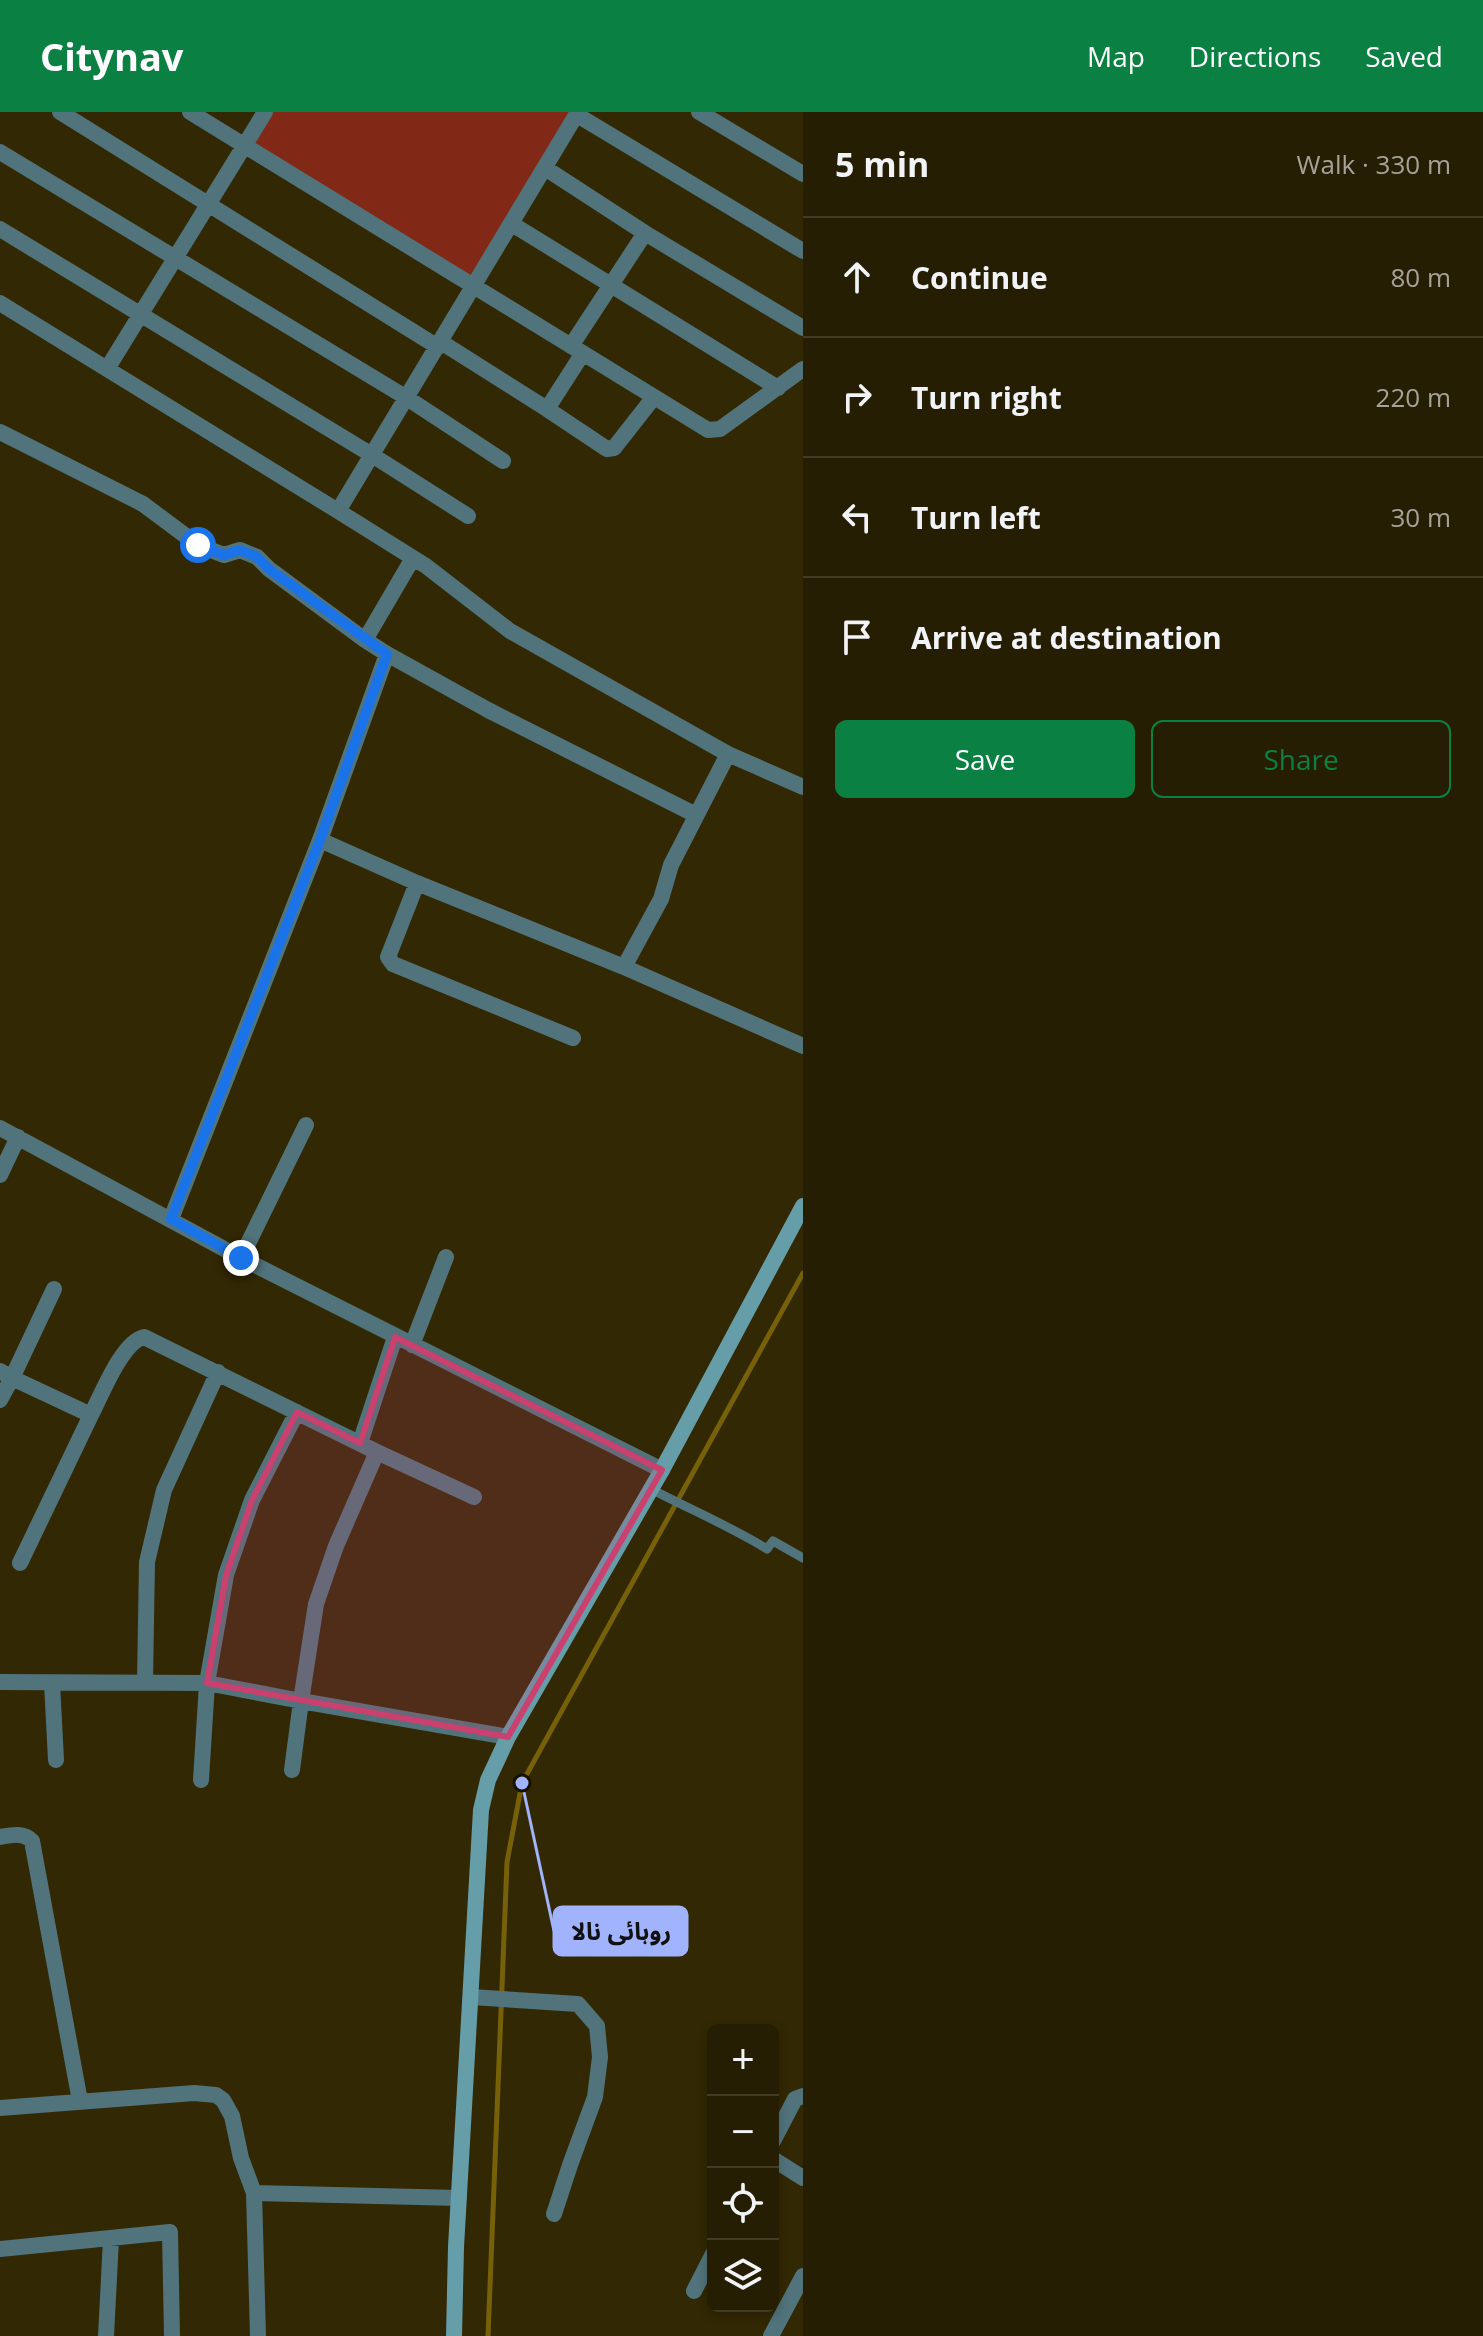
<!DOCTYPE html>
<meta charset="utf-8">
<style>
body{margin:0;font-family:"Open Sans","Noto Sans Arabic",sans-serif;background:#2e270c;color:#f1f3f6}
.controls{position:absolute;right:24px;bottom:24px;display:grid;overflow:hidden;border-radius:12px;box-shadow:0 4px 12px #0003}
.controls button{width:72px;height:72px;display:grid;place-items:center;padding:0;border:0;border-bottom:2px solid #423c24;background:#261e02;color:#f1f3f6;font:40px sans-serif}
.stop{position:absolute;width:24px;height:24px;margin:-18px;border:6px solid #1a73e8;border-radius:50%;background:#fff}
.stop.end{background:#1a73e8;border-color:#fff;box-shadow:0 2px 8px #0008}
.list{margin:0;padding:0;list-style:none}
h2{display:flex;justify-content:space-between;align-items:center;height:104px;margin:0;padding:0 32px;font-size:34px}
h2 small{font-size:26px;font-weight:400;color:#a4a299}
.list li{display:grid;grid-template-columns:52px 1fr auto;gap:24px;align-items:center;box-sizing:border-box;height:120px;padding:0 32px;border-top:2px solid #423c24}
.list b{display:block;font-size:30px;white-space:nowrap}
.list em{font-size:26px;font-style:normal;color:#a4a299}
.actions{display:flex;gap:16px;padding:24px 32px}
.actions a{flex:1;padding:18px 0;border:2px solid #0b8043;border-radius:12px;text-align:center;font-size:28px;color:#0b8043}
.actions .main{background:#0b8043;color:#fff}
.icon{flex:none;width:44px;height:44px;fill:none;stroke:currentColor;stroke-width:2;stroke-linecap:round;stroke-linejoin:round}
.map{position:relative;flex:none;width:803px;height:2224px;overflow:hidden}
header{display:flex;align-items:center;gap:48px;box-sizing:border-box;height:112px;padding:0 40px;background:#0b8043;color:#fff}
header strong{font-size:38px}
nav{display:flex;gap:44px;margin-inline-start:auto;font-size:28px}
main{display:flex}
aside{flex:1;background:#261e02}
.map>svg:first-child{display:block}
</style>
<header>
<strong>Citynav</strong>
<nav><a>Map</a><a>Directions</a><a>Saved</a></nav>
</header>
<main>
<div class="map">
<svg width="803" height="2224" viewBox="0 0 803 2224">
<rect width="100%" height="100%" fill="#322803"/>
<!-- green -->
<path fill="#812916" d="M265,0H578L475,175L245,34Z"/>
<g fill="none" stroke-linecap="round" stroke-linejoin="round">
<!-- stream -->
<path stroke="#766108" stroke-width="5" d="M488,2224L507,1750L522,1671L803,1161"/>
<!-- lane -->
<path stroke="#51737b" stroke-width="9" d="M651,1377C689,1397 730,1414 767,1437L773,1429L803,1446"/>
<!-- street -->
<path stroke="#51737b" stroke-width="16" d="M60,0L438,235
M190,0L708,318L720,317L803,257
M699,0L803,62
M577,3L803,139
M0,40L407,286L503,349
M545,56L645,121L803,216
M512,112L778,276
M0,117L372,343L468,404
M0,191L338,399L578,0
M441,230L547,297
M571,234L645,121
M583,241L547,297L607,337L614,336L654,285
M107,257L265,0
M0,320L143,392L198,433L224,443L240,438L257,445L269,457L365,528L413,446
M338,399L426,454L510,519L728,642L803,675
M387,542L488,598L696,703
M320,728L417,771L624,855L803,934
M417,771L388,845L393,852L573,926
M624,855L661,787L671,753L728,642
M0,1016L241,1146L662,1358
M0,1063L18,1025
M171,1107L320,728L387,542L365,528
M241,1146L306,1013
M412,1233L446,1145
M0,1259L12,1266L0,1288
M91,1303C102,1282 122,1230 144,1225L377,1340L474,1385
M360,1331L395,1225
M377,1340L336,1434L316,1492L301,1589L508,1625
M20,1451L91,1303L12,1266L54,1177
M0,1570L207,1571L301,1589L292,1658
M145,1570L147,1450L164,1378L218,1260
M52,1571L56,1648
M201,1668L207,1571L226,1463L252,1388L297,1300
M0,1725C11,1723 24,1720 32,1729L80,1989
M471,1885L578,1892L597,1914L600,1945L595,1985L570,2053L554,2102
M0,1996L194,1981L216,1983L223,1988L232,2004L241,2046L254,2081L258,2224
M773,2029L795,1987L803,1984
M773,2047L803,2066
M254,2081L459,2086
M0,2137L170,2120L172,2224
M694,2179L713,2142
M106,2224L111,2127
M771,2224L803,2164"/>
<!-- secondary -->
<path stroke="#659da9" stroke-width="16" d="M454,2224L456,2135L481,1698L488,1668L508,1625L662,1358L803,1094"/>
</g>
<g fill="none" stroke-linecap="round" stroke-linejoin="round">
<!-- route -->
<path stroke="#1a73e8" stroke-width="10" d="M198,433L224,443L240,438L257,445L269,457L387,542L320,728L171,1107L241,1146"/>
</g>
<!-- marked area -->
<path fill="#ca406f" fill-opacity="0.2" stroke="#ca406f" stroke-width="6" stroke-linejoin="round" d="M395,1225L662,1358L508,1625L207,1571L226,1463L252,1388L297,1300L360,1331Z"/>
<!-- callouts -->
<path fill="none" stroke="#a1b3fd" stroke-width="3" d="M522 1671L554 1819"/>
<circle fill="#a1b3fd" stroke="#181100" stroke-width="3" cx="522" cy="1671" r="8"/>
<rect fill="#a1b3fd" stroke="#a1b3fd" stroke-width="3" x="554" y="1795" width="133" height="48" rx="8"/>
<g font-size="24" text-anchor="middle" font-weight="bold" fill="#111">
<text x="621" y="1828">روہائی نالا</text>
</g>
</svg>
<div class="controls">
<button>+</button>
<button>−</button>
<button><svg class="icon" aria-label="locate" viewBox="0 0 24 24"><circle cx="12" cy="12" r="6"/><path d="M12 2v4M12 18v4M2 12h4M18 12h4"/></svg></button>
<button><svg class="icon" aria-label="layers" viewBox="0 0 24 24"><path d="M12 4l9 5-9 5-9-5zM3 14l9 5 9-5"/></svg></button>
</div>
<div class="stop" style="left:198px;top:433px"></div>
<div class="stop end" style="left:241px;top:1146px"></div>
</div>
<aside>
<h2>5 min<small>Walk · 330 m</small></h2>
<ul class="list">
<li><svg class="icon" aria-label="ahead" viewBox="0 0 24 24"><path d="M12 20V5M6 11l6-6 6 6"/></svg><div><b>Continue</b></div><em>80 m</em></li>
<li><svg class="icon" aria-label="right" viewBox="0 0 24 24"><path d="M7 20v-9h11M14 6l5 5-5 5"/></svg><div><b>Turn right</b></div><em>220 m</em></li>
<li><svg class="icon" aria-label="left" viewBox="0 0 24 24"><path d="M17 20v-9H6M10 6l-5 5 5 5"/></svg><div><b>Turn left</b></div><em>30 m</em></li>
<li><svg class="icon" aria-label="arrive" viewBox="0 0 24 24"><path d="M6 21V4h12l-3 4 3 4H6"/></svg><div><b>Arrive at destination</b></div></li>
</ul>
<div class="actions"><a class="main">Save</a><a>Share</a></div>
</aside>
</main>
